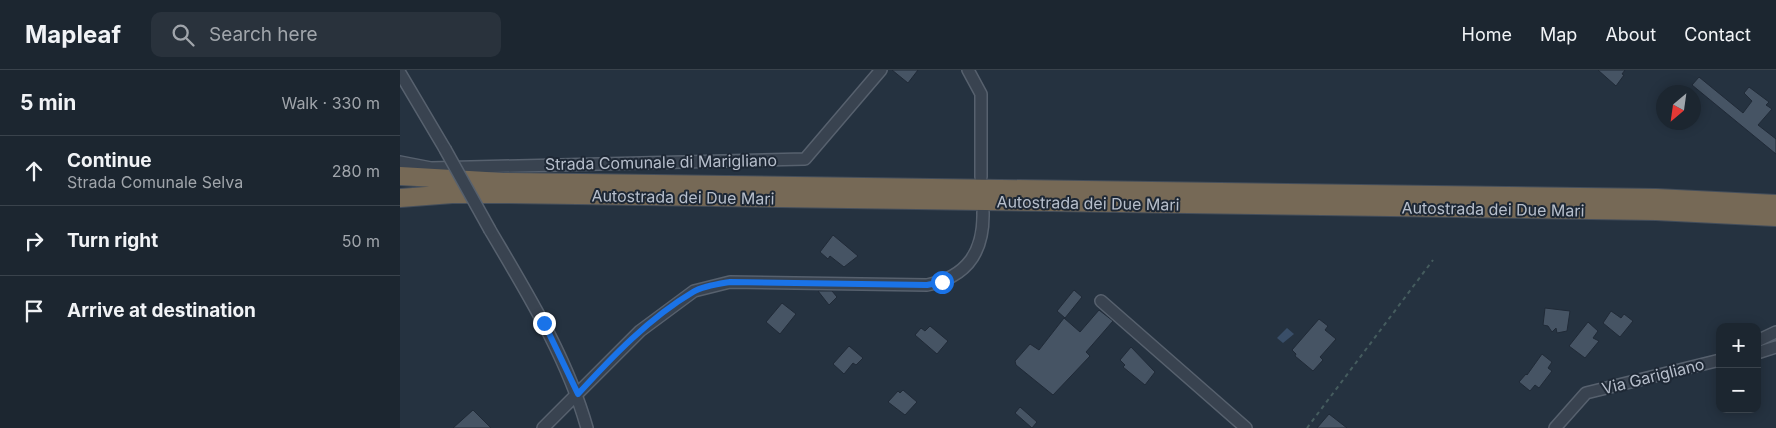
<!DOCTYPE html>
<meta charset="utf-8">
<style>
body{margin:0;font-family:Inter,sans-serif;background:#29323c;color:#f1f3f6}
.controls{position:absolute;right:15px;bottom:15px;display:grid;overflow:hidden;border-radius:10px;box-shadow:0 2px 12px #0003}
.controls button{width:45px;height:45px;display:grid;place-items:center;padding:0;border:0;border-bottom:1px solid #3a434c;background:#1c2630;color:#f1f3f6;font:25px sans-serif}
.compass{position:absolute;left:1256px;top:15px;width:45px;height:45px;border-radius:50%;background:#1c2630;box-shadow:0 2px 12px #0003;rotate:209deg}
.stop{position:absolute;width:15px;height:15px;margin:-11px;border:4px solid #1a73e8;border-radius:50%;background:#fff}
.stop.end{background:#1a73e8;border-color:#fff;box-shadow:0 1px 5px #0008}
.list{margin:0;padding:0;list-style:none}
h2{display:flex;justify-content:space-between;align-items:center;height:65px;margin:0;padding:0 20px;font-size:21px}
h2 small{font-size:16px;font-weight:400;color:#a0a5ab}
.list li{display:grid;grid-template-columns:32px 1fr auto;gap:15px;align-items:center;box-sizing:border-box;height:70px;padding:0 20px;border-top:1px solid #3a434c}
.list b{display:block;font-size:19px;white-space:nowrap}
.list p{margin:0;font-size:16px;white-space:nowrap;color:#a0a5ab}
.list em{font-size:16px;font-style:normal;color:#a0a5ab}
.icon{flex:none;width:28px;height:28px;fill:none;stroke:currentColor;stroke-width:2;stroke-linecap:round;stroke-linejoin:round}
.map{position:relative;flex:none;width:1376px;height:358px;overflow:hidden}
header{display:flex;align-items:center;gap:30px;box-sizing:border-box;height:70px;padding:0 25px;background:#1c2630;border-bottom:1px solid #3a434c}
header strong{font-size:24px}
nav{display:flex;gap:28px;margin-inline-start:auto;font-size:18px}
.search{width:350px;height:45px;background:#29323c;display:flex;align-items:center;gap:12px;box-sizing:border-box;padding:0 18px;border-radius:10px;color:#a0a5ab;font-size:19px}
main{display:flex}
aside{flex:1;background:#1c2630}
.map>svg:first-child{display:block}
</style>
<header>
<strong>Mapleaf</strong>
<div class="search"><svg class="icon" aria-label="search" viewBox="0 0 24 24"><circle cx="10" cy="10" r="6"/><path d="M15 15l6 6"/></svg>Search here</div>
<nav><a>Home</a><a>Map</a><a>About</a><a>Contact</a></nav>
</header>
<main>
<aside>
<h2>5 min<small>Walk · 330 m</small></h2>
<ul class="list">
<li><svg class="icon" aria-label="ahead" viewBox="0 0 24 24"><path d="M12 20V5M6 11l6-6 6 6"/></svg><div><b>Continue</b><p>Strada Comunale Selva</p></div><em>280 m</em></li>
<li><svg class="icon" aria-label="right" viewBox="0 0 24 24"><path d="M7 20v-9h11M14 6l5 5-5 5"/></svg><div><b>Turn right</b></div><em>50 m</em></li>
<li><svg class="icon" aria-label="arrive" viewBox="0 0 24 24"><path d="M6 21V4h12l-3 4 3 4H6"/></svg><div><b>Arrive at destination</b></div></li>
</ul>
</aside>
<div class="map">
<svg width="1376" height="358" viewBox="0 0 1376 358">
<rect width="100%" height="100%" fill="#253240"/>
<!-- water -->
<path fill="#394e68" d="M887,258L894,264L883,273L877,268Z"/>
<!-- building -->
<path fill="#465464" stroke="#202a37" d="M492,0H518L508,13Z
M1198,0H1225L1222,4L1224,5L1216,16Z
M1299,7L1343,43L1352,31L1344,23L1349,17L1369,32L1366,35L1372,39L1358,55L1376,69V84L1292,15Z
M433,165L458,186L444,197L430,186L428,189L420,182Z
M674,220L682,227L665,248L657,241Z
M418,221H432L437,227L429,235Z
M382,233L396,244L380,264L366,252Z
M1145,238L1170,241L1167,261L1157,263L1156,258L1152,262L1148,256L1143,255Z
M699,240L713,251L686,282L690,286L653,325L616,295L615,291L630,274L639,280L664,248L680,262Z
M1211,241L1221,248L1224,244L1233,251L1220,267L1203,253Z
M919,249L928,256L925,260L936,269L920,287L923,290L913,301L895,286L896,284L892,280Z
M1188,252L1198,261L1193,268L1199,271L1185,288L1169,276Z
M530,256L548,271L537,284L515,265L521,258L525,261Z
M449,276L463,288L456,295L453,293L444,304L433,294Z
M731,277L755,302L745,315L723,297L725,295L720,290Z
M1142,284L1152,292L1148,298L1152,301L1139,318L1135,315L1130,321L1119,312L1126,304L1127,305Z
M503,320L517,332L505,345L488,332L498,321L500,323Z
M620,337L637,352L632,358L615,343Z
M73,340L91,358H53Z
M929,344L947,358H917Z"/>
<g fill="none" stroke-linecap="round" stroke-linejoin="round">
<defs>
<path id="minor" d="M568,0L581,24V107
M0,3L45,79
M0,92L31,98L405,89L481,0
M90,160C127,223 167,287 187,358
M701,231L846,358
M1357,271L1376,262
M1357,283L1376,277
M143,358L240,261L294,221L330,212L527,215C567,207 584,182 583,142
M1155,358L1186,323L1320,290"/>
<path id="highway" d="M0,106L103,112L1256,128L1376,134
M0,128L52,124H104L1256,141L1376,147"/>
</defs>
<!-- minor casing -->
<use href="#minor" stroke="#57616e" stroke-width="14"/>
<!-- highway casing -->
<use href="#highway" stroke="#444e5b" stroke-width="20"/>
<!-- path -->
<path stroke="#455c5e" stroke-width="2" stroke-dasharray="4 4" stroke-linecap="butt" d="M907,358L1033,190"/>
<!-- minor -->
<use href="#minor" stroke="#394350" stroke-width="11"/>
<!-- highway -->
<use href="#highway" stroke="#766956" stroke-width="18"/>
<defs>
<path id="minor-bridge" d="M45,79L90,160"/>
</defs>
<!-- minor-bridge casing -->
<use href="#minor-bridge" stroke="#57616e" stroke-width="14" stroke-linecap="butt"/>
<!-- minor-bridge -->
<use href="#minor-bridge" stroke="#394350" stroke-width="11"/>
</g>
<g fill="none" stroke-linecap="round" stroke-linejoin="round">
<!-- route -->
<path stroke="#1a73e8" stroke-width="6" d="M144,253L178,324C212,287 249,248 293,222C303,216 318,214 330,212L527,215L542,212"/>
</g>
<g text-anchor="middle" stroke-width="4" stroke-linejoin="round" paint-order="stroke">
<!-- street labels -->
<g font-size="16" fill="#b6becb" stroke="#1e2835">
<text transform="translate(261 92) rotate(-1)" y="6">Strada Comunale di Marigliano</text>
<text transform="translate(283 127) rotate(1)" y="6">Autostrada dei Due Mari</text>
<text transform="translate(688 133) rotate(1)" y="6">Autostrada dei Due Mari</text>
<text transform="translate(1093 139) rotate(1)" y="6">Autostrada dei Due Mari</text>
<text transform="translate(1253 306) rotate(-14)" y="6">Via Garigliano</text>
</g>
</g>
</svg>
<div class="controls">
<button>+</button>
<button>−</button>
</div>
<svg class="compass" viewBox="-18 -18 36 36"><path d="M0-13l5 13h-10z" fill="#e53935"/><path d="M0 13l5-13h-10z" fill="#a0a5ab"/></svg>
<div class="stop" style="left:542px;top:212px"></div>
<div class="stop end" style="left:144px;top:253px"></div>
</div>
</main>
